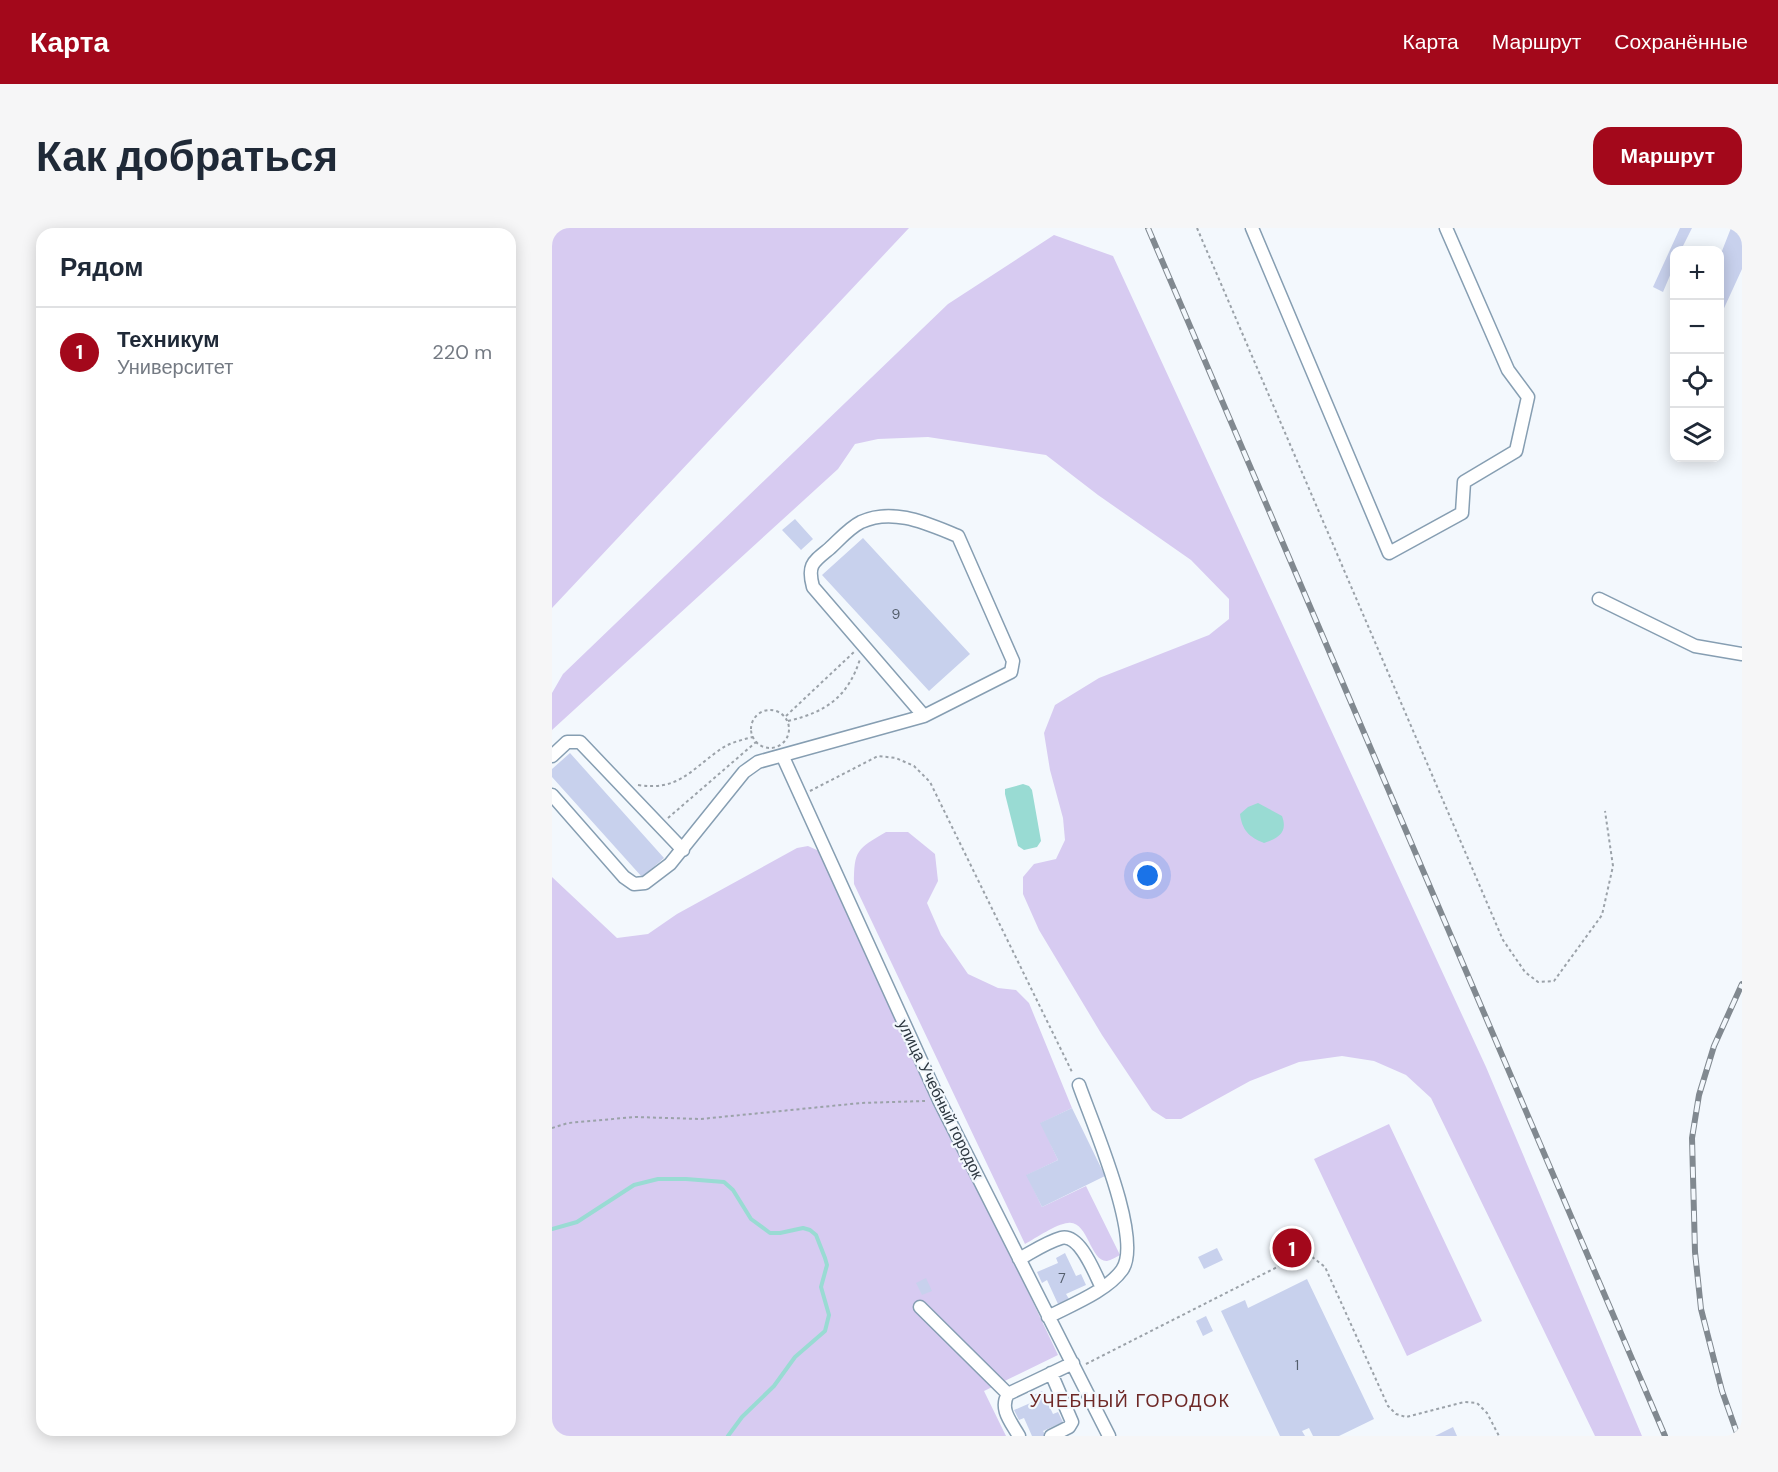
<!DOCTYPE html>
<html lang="ru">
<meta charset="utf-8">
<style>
body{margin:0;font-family:"DM Sans",sans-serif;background:#f6f6f7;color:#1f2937}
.controls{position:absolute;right:18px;top:18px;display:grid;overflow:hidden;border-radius:12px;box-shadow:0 3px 15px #0003}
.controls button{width:54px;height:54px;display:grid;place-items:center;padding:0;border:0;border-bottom:2px solid #e0e1e3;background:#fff;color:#1f2937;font:30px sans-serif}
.you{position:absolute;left:596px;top:648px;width:21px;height:21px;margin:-15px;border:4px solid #fff;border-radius:50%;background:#1a73e8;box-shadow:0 0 0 9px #1a73e833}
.badge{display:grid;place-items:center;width:39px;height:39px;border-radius:50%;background:#a3081b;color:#fff;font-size:20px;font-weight:700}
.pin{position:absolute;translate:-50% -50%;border:3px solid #fff;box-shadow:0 2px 6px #0006}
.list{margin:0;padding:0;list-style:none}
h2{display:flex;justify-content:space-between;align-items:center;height:78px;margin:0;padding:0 24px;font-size:26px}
h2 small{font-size:20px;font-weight:400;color:#747a83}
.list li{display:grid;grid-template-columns:39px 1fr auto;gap:18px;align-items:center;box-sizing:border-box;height:90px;padding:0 24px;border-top:2px solid #e0e1e3}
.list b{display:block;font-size:22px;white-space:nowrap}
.list p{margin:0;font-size:20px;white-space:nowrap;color:#747a83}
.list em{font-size:20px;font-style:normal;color:#747a83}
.icon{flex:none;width:33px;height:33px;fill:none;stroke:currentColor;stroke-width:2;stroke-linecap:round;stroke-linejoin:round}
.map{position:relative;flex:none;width:1190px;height:1208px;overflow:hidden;border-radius:18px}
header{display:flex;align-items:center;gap:36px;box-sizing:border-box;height:84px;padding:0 30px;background:#a3081b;color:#fff}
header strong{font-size:28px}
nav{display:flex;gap:33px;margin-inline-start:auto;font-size:21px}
.intro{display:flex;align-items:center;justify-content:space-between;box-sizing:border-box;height:144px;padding:0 36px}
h1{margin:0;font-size:42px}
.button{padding:15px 27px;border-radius:18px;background:#a3081b;color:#fff;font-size:21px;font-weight:700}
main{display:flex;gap:36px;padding:0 36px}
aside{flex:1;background:#fff;border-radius:18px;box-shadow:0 3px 15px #0003}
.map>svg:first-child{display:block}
</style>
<header>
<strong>Карта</strong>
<nav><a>Карта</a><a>Маршрут</a><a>Сохранённые</a></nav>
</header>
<div class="intro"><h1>Как добраться</h1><a class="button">Маршрут</a></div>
<main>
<aside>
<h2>Рядом<small></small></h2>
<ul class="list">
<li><span class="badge">1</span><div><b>Техникум</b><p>Университет</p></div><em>220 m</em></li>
</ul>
</aside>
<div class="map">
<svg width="1190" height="1208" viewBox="0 0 1190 1208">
<rect width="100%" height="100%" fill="#f3f8fd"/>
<!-- green -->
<path fill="#d7cbf1" d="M0,0H357L0,380Z
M502,7L561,28L934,839L1090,1208H1043L879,870L854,847L822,833L790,828L747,834L698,853L629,891H614L600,882L550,807L487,702L471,666V649L482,636L504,631L513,612L511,590L498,542L492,505L503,477L547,450L657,407L677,391V371L639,332L546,267L494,227L376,209L326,211L303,216L286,241L0,502V465L11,446L396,76Z
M334,604H356L383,626L386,653L375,675L389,707L416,746L446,760L464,762L477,775L520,880L489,895L506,932L475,947L490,979L534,958L568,1027C564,1029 559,1032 555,1033C538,1034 536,992 516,995C504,996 484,1010 473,1016L302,656C302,622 305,621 334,604Z
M256,618L267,623L506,1127L432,1163L454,1208H0V649L65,710L96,706L125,686L245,620Z
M837,896L930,1093L855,1128L762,931Z"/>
<!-- water -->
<path fill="#99dbd3" d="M471,556L477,558L480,562L489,613L485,619L472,622L466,618L453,566V561Z
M706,575L730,588C736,604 727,610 712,615C697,609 690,602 688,586L696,579Z"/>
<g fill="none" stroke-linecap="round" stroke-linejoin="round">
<!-- stream -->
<path stroke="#99dbd3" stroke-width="4" d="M0,1001L25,994L82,957L106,951H134L172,954L181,962L199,991L218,1005H228L251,1000L258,1002L264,1007L273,1030L275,1037L269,1059L277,1087L273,1103L243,1129L222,1158L190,1189L176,1208"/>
</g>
<!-- building -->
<path fill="#c8d1ed" d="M1128,0H1140L1129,22H1122V38L1111,64L1101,59Z
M1179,0H1190V41L1168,89V28Z
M243,291L261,311L249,322L230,302Z
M311,310L418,426L377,463L270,347Z
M18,525L112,630L90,649L0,549V541Z
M520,880L553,948L490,979L474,947L506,932L488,895Z
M665,1020L671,1032L652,1041L646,1029Z
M513,1025L524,1048L529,1046L534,1057L514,1066L517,1071L506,1076L495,1052L490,1055L485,1044L506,1035L504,1030Z
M374,1050L380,1063L370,1067L364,1055Z
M755,1051L822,1191L787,1208H761L757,1200L750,1203L753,1208H728L669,1083L693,1072L696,1080Z
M654,1088L661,1103L651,1108L644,1093Z
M490,1163L501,1186L506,1184L511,1194L491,1203L494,1208H480L472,1190L467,1192L462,1182L483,1173L480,1168Z
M901,1199L905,1208H883Z"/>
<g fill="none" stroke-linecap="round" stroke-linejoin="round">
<defs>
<path id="minor" d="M700,0L837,325L910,285L912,254L964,223L976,169L956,142L894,0
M1047,371L1143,418L1190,426
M0,528L15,514H28L131,622
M231,529L387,872L557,1208
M0,567L72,649L82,656L93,655L118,636L192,544L206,534L372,488L459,444L461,433L406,308C376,296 341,279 309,294C297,300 287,312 277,321C261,334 255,337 261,359L372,488
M467,1031C480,1024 495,1014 509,1010C528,1005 543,1046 550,1060
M368,1079L456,1166C447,1181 459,1194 467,1208
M496,1089C519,1077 555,1063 570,1042C592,1012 539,892 527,857
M456,1166L521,1135
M499,1208L517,1199L520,1194L499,1145"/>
</defs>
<!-- minor casing -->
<use href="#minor" stroke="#869eb2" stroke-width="15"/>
<!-- path -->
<path stroke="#9ba2a9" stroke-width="2" stroke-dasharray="3 3" stroke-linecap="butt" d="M645,0L951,712L973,744L986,754L1002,753L1050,687L1061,638L1053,583
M199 501a19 19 0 1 1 38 0a19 19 0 1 1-38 0Z
M234,488L302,424
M236,493C274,484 296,469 308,431
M86,557C125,563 137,544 166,523C176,515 189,512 201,509
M258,563L326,528L344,530L362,538L378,554L521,846
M116,590L204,514
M0,900L16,895L83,889L149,891L309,875L373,873
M534,1136L745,1029L759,1028L773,1039L836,1178L844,1186L854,1189L912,1174L925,1175L935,1185L947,1208"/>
<!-- minor -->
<use href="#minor" stroke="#fff" stroke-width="12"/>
<defs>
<path id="rail" d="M596,0L1113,1208
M1186,1208L1170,1163L1149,1081L1143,1024L1140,910L1147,867L1162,818L1190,756"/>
</defs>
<!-- rail casing -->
<use href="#rail" stroke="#818990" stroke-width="6"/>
<!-- rail -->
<use href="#rail" stroke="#f3f8fd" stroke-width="4" stroke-dasharray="11" stroke-linecap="butt"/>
</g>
<g text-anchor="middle" stroke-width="4.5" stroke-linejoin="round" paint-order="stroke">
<!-- number labels -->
<g font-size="14" fill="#545e6c">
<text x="344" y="391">9</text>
<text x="510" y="1055">7</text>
<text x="745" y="1142">1</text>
</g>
<!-- street labels -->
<g font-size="16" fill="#2e3841" stroke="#f3f8fd">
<text transform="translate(389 871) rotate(64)" y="6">улица Учебный городок</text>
</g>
<!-- neighbourhood labels -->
<g font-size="18" letter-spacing="1.5" fill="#6e2826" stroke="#f3f8fd">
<text x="578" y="1179">УЧЕБНЫЙ ГОРОДОК</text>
</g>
</g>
</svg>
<div class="controls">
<button>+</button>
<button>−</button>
<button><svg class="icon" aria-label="locate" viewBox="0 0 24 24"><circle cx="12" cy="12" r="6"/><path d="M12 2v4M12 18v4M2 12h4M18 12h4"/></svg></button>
<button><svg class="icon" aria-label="layers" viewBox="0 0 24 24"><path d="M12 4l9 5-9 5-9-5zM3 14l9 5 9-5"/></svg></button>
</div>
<div class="you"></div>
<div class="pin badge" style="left:740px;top:1020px">1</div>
</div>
</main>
